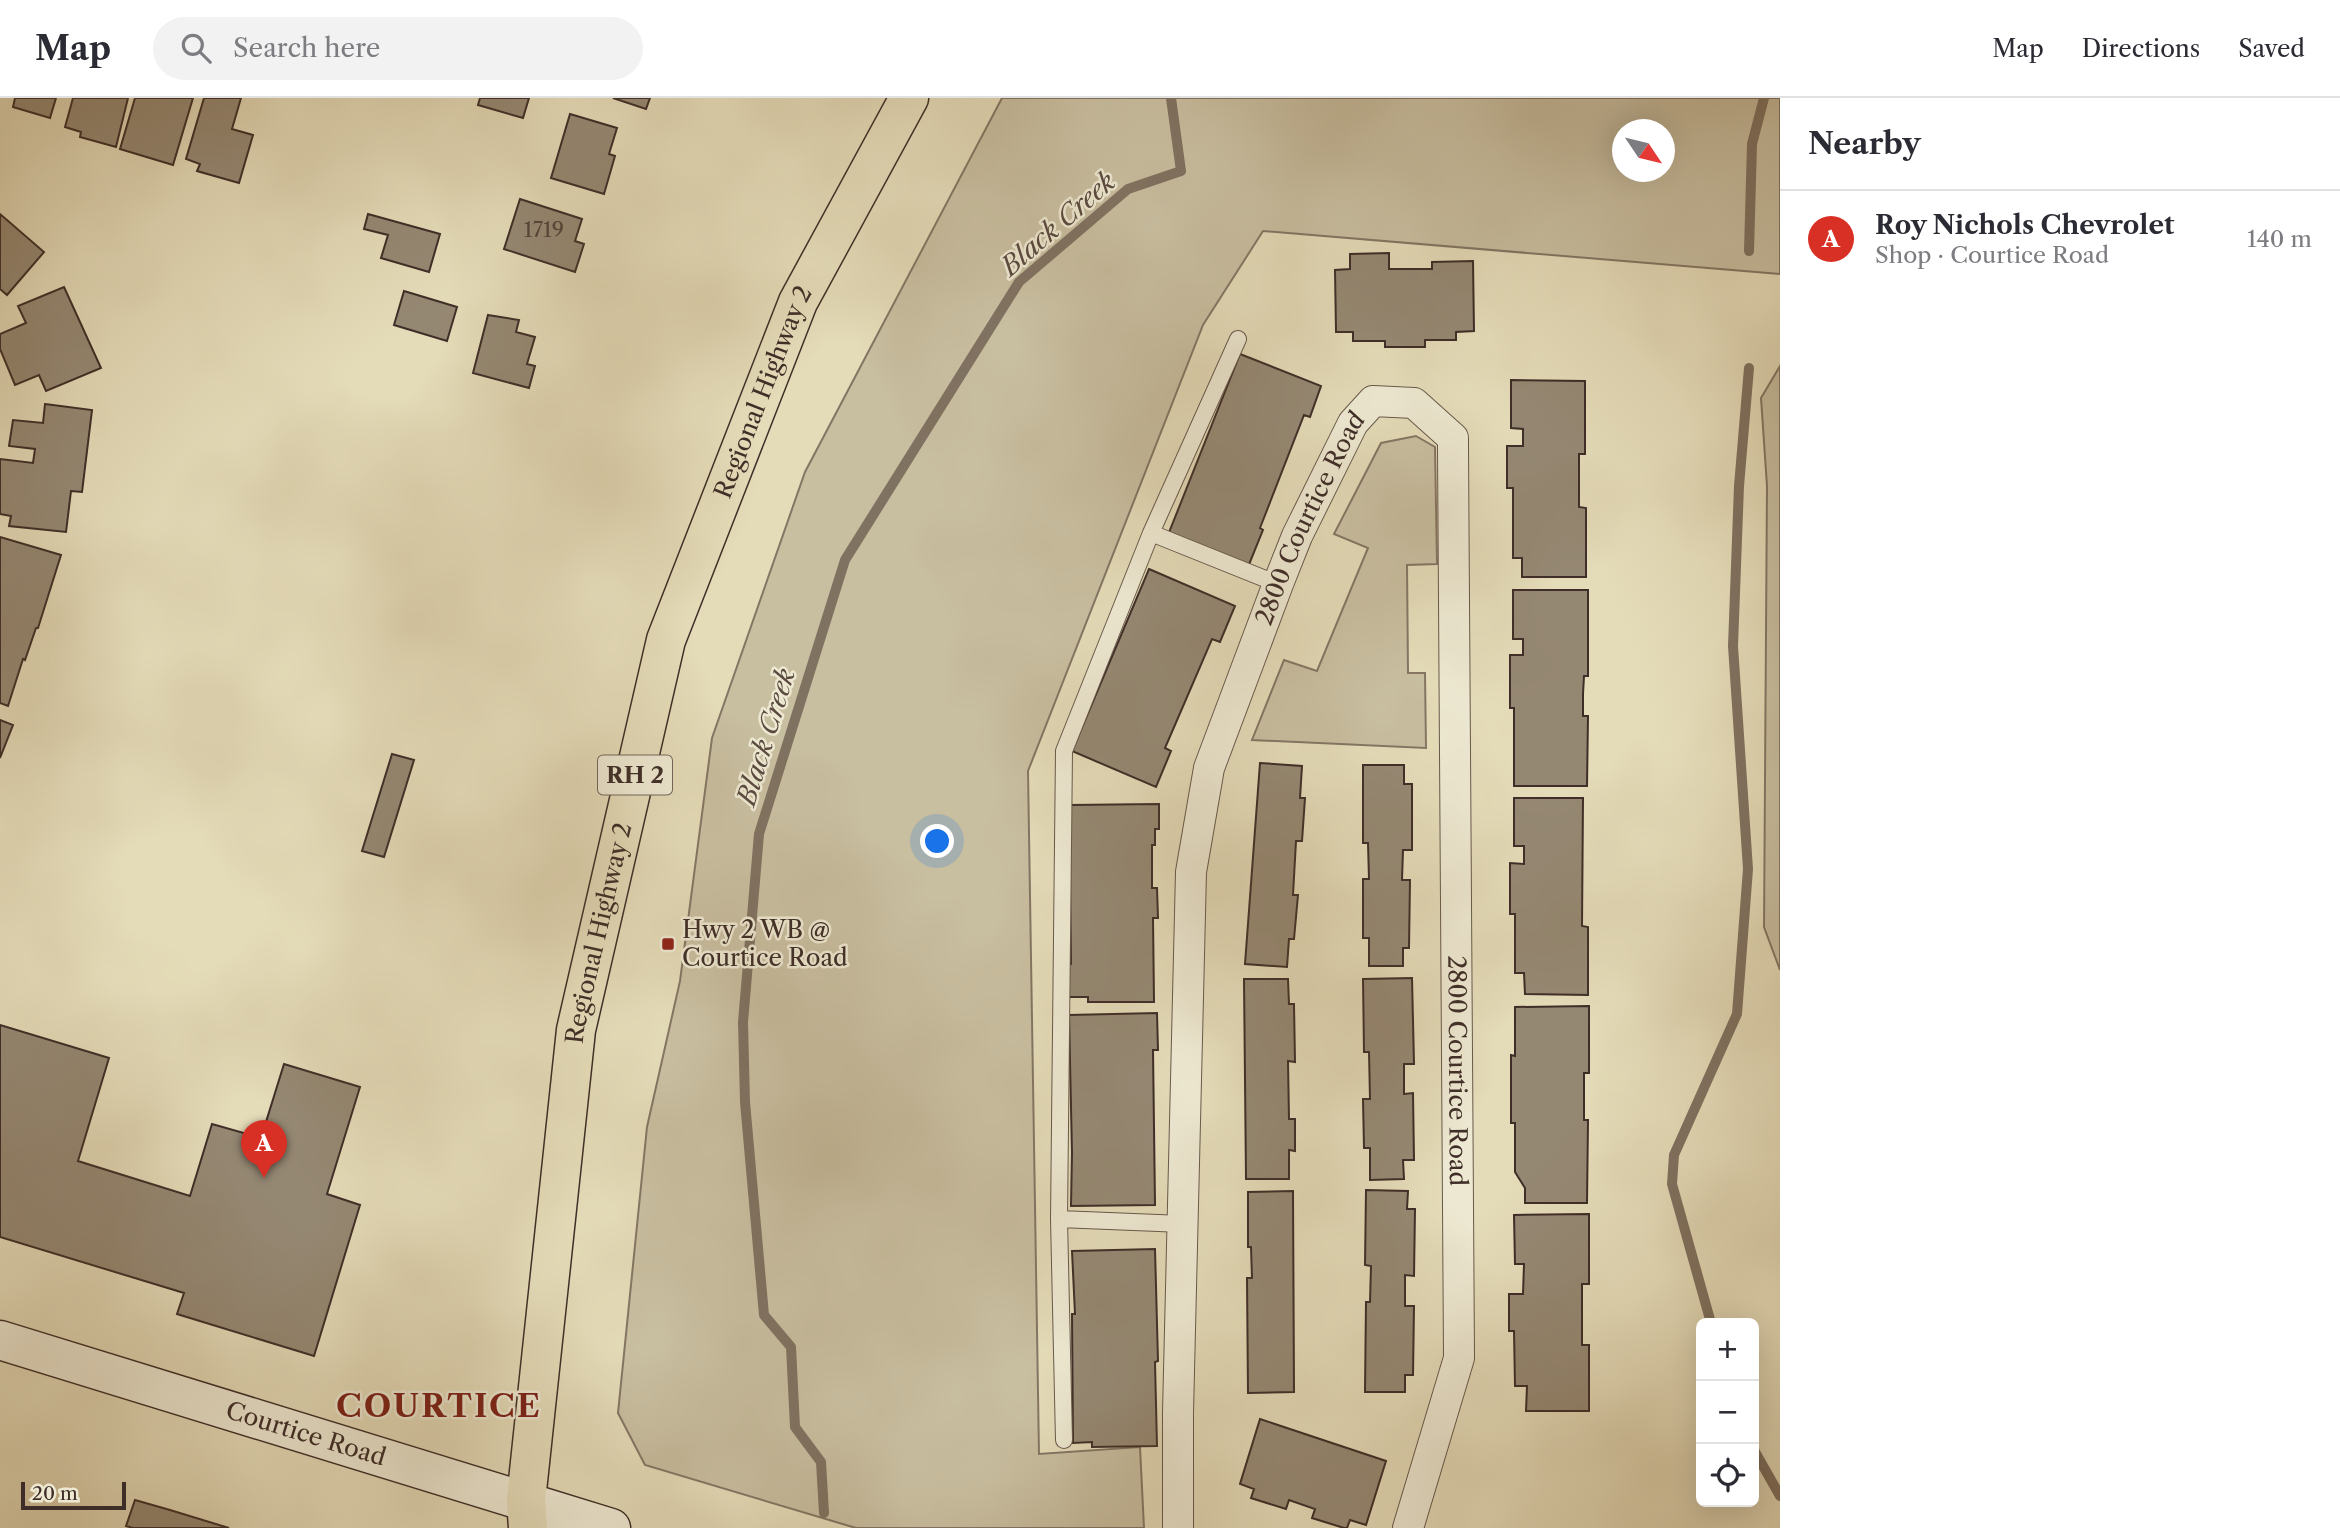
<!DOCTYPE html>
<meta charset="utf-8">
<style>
body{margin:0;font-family:"Libre Caslon Text",serif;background:#f2f2f3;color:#2b2b33}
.controls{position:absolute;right:21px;bottom:21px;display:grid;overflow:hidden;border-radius:10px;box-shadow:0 7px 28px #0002}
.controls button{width:63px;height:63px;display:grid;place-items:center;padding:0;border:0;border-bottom:2px solid #e1e1e2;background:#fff;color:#2b2b33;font:35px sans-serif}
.compass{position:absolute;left:1612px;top:21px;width:63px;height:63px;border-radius:50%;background:#fff;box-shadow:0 7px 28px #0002;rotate:125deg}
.scale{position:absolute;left:21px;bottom:18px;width:105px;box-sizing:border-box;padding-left:7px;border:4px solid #3f2e28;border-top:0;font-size:19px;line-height:24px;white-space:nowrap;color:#3f2e28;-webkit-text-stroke:5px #ede8d1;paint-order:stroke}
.you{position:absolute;left:938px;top:744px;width:24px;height:24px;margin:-18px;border:5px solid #fff;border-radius:50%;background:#1a73e8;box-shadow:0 0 0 10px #1a73e833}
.badge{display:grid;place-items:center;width:46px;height:46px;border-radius:50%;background:#d93025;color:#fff;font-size:23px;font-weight:700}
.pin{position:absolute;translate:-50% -58px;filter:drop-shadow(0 2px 4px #0008)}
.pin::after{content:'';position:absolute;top:37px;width:24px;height:21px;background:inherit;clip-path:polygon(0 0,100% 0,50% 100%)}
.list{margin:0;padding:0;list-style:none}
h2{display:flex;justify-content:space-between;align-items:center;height:91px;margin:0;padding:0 28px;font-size:30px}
h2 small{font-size:23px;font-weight:400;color:#7c7c81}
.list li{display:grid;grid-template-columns:46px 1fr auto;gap:21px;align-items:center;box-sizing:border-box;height:98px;padding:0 28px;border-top:2px solid #e1e1e2}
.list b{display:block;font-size:26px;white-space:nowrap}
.list p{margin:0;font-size:23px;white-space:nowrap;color:#7c7c81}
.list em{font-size:23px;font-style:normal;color:#7c7c81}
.icon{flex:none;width:38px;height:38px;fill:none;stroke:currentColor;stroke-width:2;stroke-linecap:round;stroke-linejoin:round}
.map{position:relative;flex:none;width:1780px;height:1430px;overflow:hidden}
header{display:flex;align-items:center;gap:42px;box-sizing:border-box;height:98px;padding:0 35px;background:#fff;border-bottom:2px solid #e1e1e2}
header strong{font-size:33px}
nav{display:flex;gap:38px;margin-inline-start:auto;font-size:24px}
.search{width:490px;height:63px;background:#f2f2f3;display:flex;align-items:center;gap:18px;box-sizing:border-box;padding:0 24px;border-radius:38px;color:#7c7c81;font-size:26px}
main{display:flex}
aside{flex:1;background:#fff}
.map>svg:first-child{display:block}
</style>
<header>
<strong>Map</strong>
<div class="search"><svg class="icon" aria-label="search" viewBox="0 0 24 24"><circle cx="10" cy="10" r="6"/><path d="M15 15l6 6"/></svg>Search here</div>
<nav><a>Map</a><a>Directions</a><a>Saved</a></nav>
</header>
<main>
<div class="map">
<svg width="1780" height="1430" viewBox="0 0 1780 1430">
<rect width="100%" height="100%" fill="#e4dbb8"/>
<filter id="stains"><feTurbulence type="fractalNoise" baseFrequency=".00286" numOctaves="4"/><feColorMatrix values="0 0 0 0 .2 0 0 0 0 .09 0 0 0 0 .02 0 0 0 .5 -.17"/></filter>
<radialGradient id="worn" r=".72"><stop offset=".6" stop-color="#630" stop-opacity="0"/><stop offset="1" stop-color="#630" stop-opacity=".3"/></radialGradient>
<!-- green -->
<path fill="#c8bea0" stroke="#847664" stroke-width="2" fill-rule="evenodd" d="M1002,0H1780V176L1263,133L1203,227L1028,673L1039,1356L1140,1349L1144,1430H856L645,1367L618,1315L647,1029L680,883L712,640L805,374ZM1622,32H1664V74H1622Z
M1780,268V872L1764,829L1767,388L1761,300Z
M1416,338L1435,349L1437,466L1407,467L1408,575H1425L1426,650L1252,642L1284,562L1317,573L1368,450L1334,436L1381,345Z"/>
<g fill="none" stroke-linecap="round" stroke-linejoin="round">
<!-- stream -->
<path stroke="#807261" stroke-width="10" d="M1749,153L1752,46L1764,0
M1711,1225L1672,1086L1674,1057L1737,916L1748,771L1733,548L1739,388L1749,270
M1754,1352L1780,1398
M824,1415L821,1364L795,1329L791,1249L764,1217L745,1004L743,924L759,736L845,462L1019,184L1128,91L1181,73L1171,0"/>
</g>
<!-- building -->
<path fill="#958873" stroke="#3f2e28" stroke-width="2" d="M15,0H56L50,20L13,9Z
M73,0H128L116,49L80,39L81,34L65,29Z
M135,0H193L173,67L120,51Z
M204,0H241L232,31L253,37L239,85L197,73L200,66L186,61Z
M480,0H529L523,20L478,7Z
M613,0H650L646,11Z
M570,16L617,30L609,56L615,58L604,96L551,80Z
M520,101L582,121L575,143L584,146L575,174L504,151Z
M0,116L44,154L7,197L0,191Z
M368,116L440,136L429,174L381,160L388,137L364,131Z
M1389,155V171H1432V164L1473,163L1474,233L1456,234V242H1425V249H1385V243H1353V234H1336L1335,172L1350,171V156Z
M64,189L101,270L46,293L39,277L15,287L0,251V236L26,225L18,208Z
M404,193L457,209L447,243L394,227Z
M488,217L519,222L516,234L535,239L527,266L535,268L529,290L473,275Z
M1240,256L1321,288L1310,319L1304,317L1260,430L1263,432L1248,469L1168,437Z
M1511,282L1585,283V356H1579V409L1586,410V479H1522V460H1513V390H1507V348H1523V331L1511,330Z
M45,306L92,312L82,394L71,393L66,434L9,428L11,418L0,416V361L33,365L35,351L9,348L13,322L43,325Z
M0,439L61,457L38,530H36L25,562L23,561L8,608L0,605Z
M1149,471L1235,508L1220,544L1212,541L1165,650L1171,653L1156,689L1072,653Z
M1513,492H1588V578H1584L1583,596V618H1588L1587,688H1514V610H1510V557H1523V541H1513Z
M0,622L13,627L0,660Z
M392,656L414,662L384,759L362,753Z
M1260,665L1302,668L1300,700H1305L1302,743H1296L1293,797H1298L1294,841H1289L1287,869L1245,866Z
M1363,667H1404V686H1412V752H1403L1402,782H1410L1409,850H1403V868H1369V840H1363V781H1369L1368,745H1363Z
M1514,700H1583L1582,828L1588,829V897L1525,896L1524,875H1515V816H1510V765L1524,766V748H1514Z
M1159,706V731H1155V747H1152V790H1157L1158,820H1153L1154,904H1088V899H1068L1067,867L1071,866L1069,707Z
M1412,880L1414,966H1404V996L1413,995L1414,1062H1403L1404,1081L1370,1082V1050H1364L1363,1001H1370L1369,954H1364L1363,881Z
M1244,881H1288L1289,906H1294L1295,964L1288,963L1289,1021H1295V1053L1289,1052V1081H1246Z
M1589,908V975H1584V1022H1588L1587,1105H1525V1090L1515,1074V1025H1511V957L1515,958V909Z
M1157,915L1158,952H1153L1155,1107L1071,1108L1072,1055L1069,917Z
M0,927L109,960L78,1063L190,1098L212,1026L261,1040L284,966L360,989L327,1096L360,1107L314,1258L177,1216L184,1195L0,1139Z
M1366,1092L1408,1093L1407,1111H1415L1414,1178L1405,1177V1208H1414L1413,1277H1405V1294H1365L1366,1204H1370L1371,1168L1365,1167Z
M1293,1093L1294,1294L1248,1295L1247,1180H1252L1251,1149H1248V1094Z
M1589,1116V1186H1582V1247H1589V1313H1526L1527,1288H1515L1514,1233H1509V1196H1523L1524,1166H1515L1514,1117Z
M1155,1151L1158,1263L1155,1264L1157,1348L1092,1349V1344L1073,1345L1072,1216H1075L1072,1153Z
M1260,1321L1386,1363L1366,1427L1350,1422L1347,1430H1344L1312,1420L1315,1411L1289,1402L1286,1411L1251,1400L1254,1391L1240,1386Z
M135,1402L170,1412L229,1430H133L126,1428Z"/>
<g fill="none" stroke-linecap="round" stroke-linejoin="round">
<defs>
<path id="service" d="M1151,435L1278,486
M1059,1121L1183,1126
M1064,1342L1059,1121L1064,653L1151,435L1238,241"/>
<g id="minor">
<path id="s1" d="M1178,1430V1315L1191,774L1209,670L1278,486L1297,438L1353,325L1373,303L1414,305L1453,340V351L1459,1260L1408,1430"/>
</g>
<g id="secondary">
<path id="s2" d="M0,1242L611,1430"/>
</g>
<g id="primary">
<path id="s3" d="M528,1430L526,1402L576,932L666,542L798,204L909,0"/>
</g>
</defs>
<!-- service casing -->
<use href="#service" stroke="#68594c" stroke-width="18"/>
<!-- minor casing -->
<use href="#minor" stroke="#68594c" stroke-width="32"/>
<!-- secondary casing -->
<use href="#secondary" stroke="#3f2e28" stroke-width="41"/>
<!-- primary casing -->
<use href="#primary" stroke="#3f2e28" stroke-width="41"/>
<!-- service -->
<use href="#service" stroke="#ede8d1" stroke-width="16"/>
<!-- minor -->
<use href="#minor" stroke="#ede8d1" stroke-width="30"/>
<!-- secondary -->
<use href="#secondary" stroke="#ede8d1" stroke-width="38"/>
<!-- primary -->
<use href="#primary" stroke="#e4dbb8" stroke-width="38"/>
</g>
<!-- markers -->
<rect fill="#8f2418" stroke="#ede8d1" stroke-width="2.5" x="661" y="839" width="14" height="14" rx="3.5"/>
<g text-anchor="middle" stroke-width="5" stroke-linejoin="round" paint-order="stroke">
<!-- number labels -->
<g font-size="21" fill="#54443b">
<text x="544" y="139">1719</text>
</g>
<!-- shield labels -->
<rect fill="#ede8d1" stroke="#73665b" stroke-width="2" x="598" y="657.5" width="74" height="39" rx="5"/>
<g font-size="23" font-weight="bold" fill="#3f2e28">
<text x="635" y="685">RH 2</text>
</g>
<!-- street labels -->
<g font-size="24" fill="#3f2e28" stroke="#ede8d1">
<text dy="8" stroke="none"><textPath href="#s3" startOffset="1167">Regional Highway 2</textPath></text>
<text dy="8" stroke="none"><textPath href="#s1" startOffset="1031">2800 Courtice Road</textPath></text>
<text dy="8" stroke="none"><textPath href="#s3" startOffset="600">Regional Highway 2</textPath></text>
<text dy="8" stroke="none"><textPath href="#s1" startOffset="1892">2800 Courtice Road</textPath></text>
<text dy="8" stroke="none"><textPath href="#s2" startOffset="320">Courtice Road</textPath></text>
</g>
<!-- poi labels -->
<g font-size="24" fill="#3f2e28" stroke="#ede8d1" text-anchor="start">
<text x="682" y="840">Hwy 2 WB @<tspan x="682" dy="28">Courtice Road</tspan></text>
</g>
<!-- water labels -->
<g font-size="26" font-style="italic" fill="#5a4a40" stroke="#ede8d1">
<text transform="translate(1058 126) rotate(-41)" y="9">Black Creek</text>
<text transform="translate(766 639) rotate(-73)" y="9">Black Creek</text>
</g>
<!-- district labels -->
<g font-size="32" font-weight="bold" letter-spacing="2" fill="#7a1f14" stroke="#ede8d1">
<text x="439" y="1319">COURTICE</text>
</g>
</g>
<rect width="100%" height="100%" filter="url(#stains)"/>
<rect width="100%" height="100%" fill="url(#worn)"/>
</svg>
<div class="controls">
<button>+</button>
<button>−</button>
<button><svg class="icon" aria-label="locate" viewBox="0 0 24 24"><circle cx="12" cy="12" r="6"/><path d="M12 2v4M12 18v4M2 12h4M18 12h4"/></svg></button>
</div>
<svg class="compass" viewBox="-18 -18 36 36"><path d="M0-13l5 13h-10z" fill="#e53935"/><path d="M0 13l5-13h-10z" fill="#7c7c81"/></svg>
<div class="scale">20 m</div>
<div class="you"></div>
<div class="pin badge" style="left:264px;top:1080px">A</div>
</div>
<aside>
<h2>Nearby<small></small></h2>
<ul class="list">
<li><span class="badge">A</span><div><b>Roy Nichols Chevrolet</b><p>Shop · Courtice Road</p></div><em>140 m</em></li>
</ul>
</aside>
</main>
